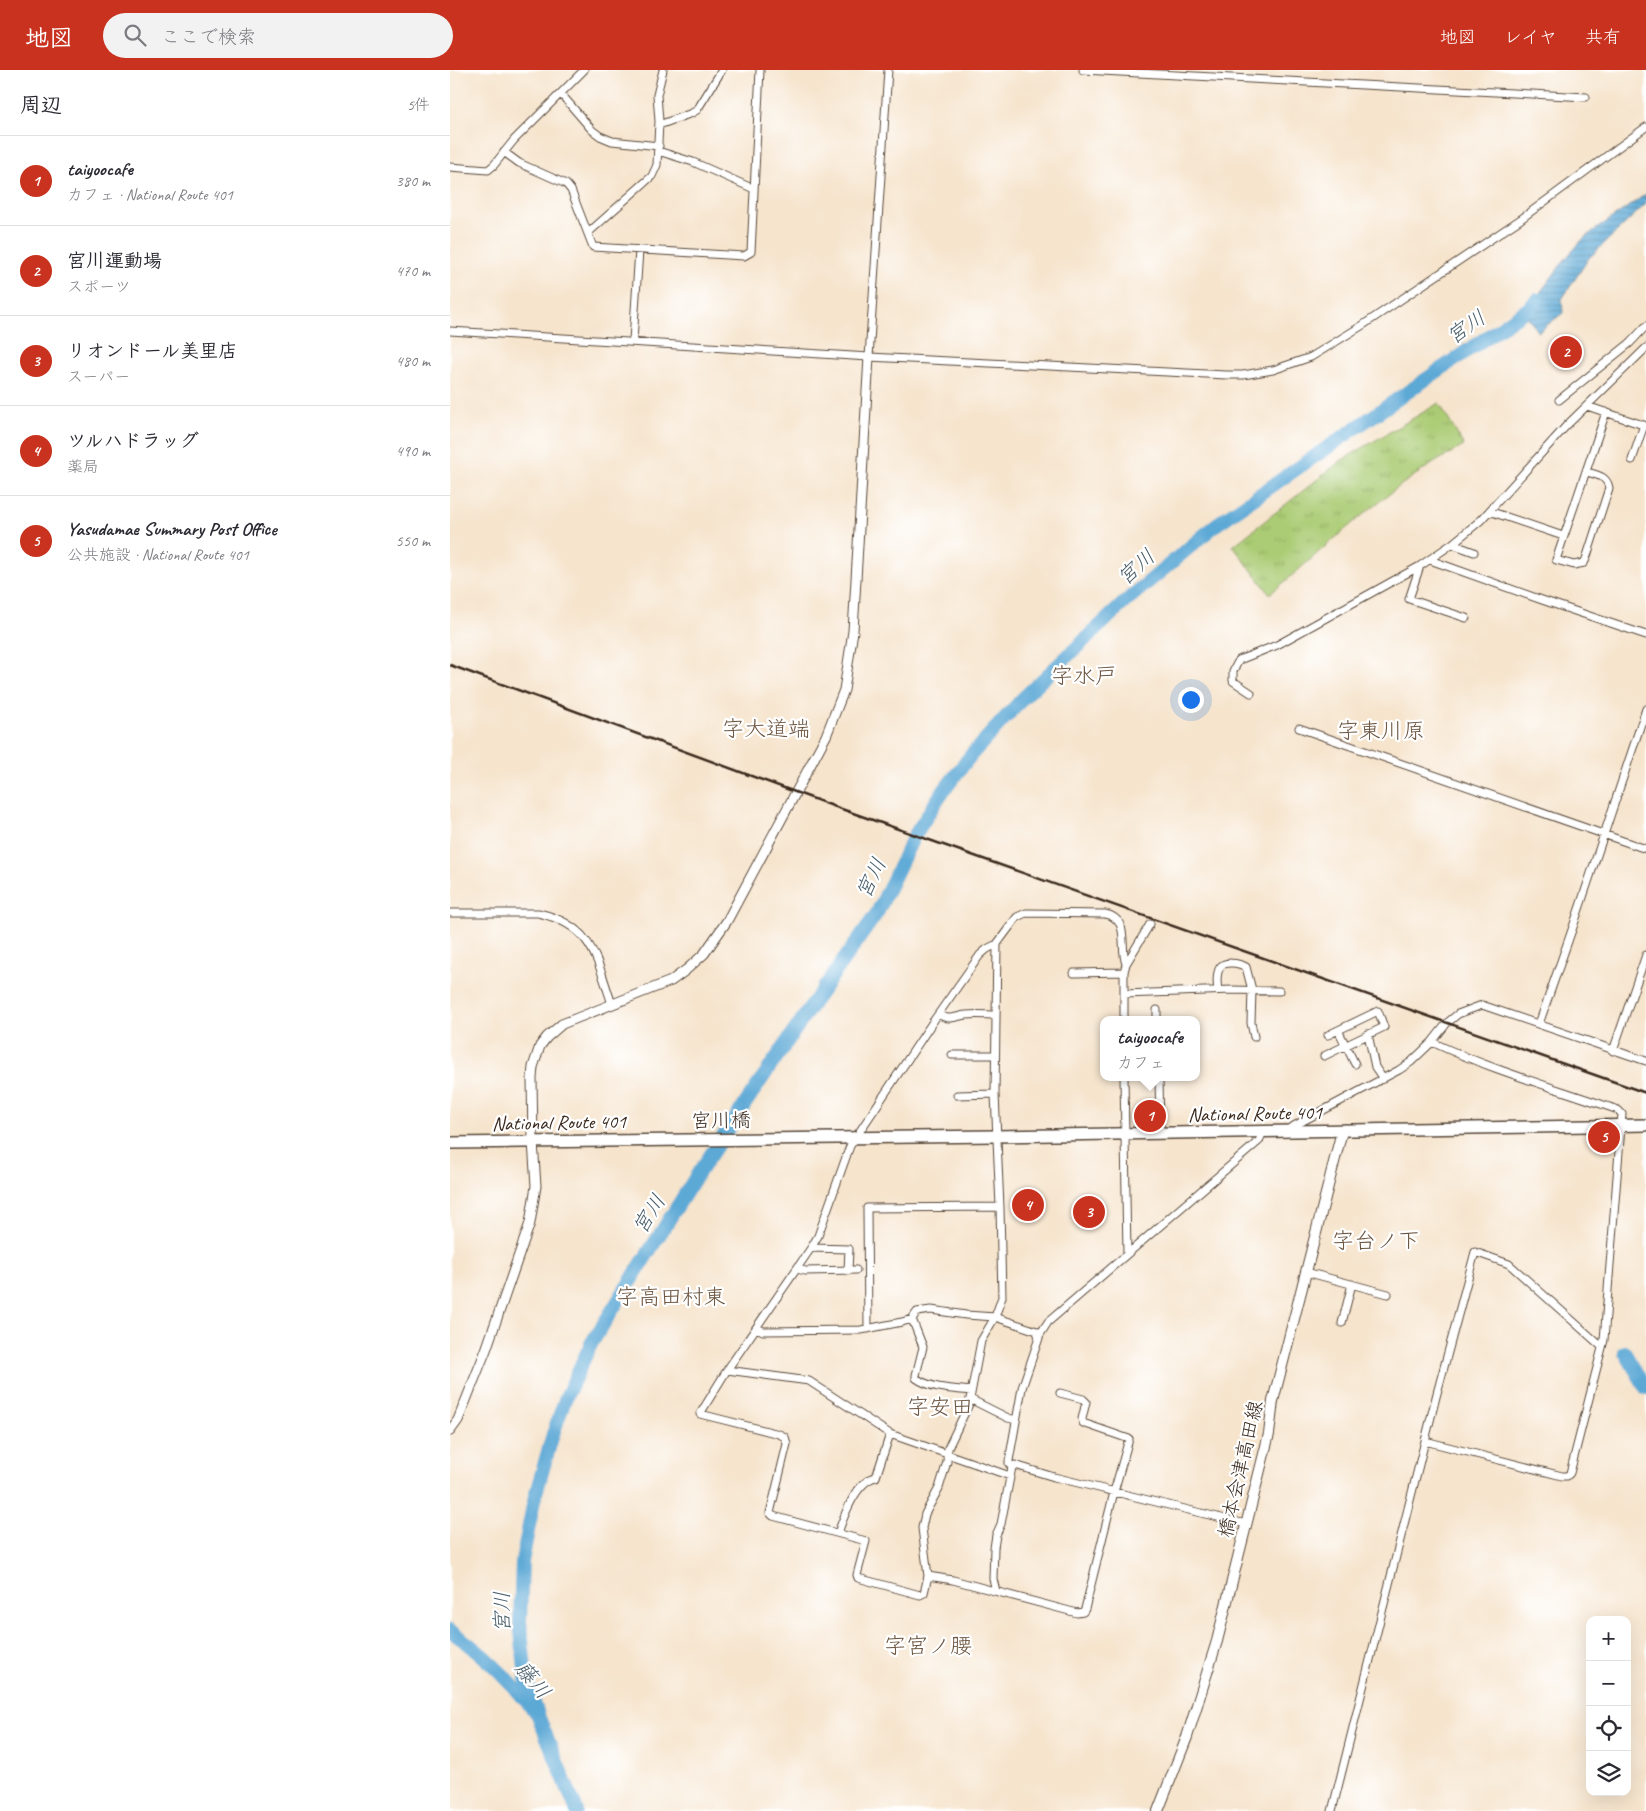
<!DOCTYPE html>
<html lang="ja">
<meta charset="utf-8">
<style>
body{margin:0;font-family:Caveat,"Klee One",sans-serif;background:#f2f2f3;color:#2b2b33}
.controls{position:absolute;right:15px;bottom:15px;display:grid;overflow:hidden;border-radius:10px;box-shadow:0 5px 20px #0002}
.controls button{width:45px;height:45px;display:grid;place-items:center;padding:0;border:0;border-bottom:1px solid #e1e1e2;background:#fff;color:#2b2b33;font:25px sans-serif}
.you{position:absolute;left:740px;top:629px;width:18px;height:18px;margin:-12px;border:4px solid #fff;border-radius:50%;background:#1a73e8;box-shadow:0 0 0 8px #1a73e833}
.badge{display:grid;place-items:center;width:32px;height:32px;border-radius:50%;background:#c8321e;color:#fff;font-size:16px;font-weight:700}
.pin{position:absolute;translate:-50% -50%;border:2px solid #fff;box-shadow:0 1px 5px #0006}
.popup{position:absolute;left:650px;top:946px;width:100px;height:65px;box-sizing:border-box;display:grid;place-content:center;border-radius:10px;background:#fff;filter:drop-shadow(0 1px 4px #0005);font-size:16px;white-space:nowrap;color:#7c7c81}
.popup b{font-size:19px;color:#2b2b33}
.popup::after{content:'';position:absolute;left:50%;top:100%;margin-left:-10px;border:10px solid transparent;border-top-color:#fff}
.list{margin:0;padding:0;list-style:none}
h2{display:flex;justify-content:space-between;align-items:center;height:65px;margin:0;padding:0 20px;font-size:21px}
h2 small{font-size:16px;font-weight:400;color:#7c7c81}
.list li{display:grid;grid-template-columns:32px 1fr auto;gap:15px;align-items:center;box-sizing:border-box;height:90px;padding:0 20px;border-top:1px solid #e1e1e2}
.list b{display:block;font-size:19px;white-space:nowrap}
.list p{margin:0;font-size:16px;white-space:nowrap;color:#7c7c81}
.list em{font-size:16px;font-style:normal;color:#7c7c81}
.icon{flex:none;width:28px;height:28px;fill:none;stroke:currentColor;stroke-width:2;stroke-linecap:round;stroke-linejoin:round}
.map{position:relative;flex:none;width:1196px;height:1741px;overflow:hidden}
header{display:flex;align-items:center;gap:30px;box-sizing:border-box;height:70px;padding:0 25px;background:#c8321e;color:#fff}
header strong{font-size:24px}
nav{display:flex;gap:28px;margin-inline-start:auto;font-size:18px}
.search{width:350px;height:45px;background:#f2f2f3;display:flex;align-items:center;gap:12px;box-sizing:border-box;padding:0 18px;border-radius:28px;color:#7c7c81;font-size:19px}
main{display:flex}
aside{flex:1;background:#fff}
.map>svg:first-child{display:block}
</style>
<header>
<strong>地図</strong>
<div class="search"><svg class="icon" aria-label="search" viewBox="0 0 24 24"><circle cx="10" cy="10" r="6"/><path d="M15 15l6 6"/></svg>ここで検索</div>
<nav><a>地図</a><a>レイヤ</a><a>共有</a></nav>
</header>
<main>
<aside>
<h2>周辺<small>5件</small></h2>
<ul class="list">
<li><span class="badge">1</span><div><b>taiyoocafe</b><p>カフェ · National Route 401</p></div><em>380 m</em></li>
<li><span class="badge">2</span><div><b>宮川運動場</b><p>スポーツ</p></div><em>470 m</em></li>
<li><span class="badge">3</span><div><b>リオンドール美里店</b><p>スーパー</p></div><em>480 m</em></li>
<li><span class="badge">4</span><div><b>ツルハドラッグ</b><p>薬局</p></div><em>490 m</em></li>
<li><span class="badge">5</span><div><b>Yasudamae Summary Post Office</b><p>公共施設 · National Route 401</p></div><em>550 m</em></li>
</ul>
</aside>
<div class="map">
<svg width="1196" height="1741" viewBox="0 0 1196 1741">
<defs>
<pattern id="grass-tufts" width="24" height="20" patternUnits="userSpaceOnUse" patternTransform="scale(1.25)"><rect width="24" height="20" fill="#abcc74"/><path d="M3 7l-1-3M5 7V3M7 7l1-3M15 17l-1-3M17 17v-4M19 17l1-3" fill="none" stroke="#94af64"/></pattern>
<pattern id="water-rules" width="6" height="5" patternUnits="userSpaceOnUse" patternTransform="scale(1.25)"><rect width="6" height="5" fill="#5da9d6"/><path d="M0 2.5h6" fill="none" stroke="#4e8aad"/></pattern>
</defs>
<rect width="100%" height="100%" fill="#fff"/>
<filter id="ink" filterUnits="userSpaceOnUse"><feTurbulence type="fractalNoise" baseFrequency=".02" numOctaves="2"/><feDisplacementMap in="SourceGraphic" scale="10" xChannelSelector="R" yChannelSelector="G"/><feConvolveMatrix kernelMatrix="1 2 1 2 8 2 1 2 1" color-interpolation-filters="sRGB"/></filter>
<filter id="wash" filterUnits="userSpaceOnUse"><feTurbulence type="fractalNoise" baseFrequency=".0096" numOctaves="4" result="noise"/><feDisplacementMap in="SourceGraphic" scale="20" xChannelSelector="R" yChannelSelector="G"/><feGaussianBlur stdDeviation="1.12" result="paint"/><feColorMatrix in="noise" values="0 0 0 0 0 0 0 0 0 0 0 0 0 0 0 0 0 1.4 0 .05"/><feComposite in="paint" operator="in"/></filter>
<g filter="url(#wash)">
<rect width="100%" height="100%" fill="#f6e4cc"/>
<!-- grass -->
<path fill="url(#grass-tufts)" stroke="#737b49" d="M989,333L1014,376C944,411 880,474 820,524L783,476L892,390Z"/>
<!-- water -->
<path fill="url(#water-rules)" stroke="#4c6a7a" d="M1196,124V134L1139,188L1112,229L1113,243L1088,262L1071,237L1086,228L1116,188L1135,167Z"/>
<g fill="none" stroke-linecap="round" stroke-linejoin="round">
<!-- river -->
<path stroke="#5da9d6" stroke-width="14" d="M1175,1282L1196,1318
M0,1561C33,1582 60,1610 84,1641
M127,1741L89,1648L76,1608L70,1552L72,1492L84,1430L103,1364L116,1327L141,1274L247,1105L364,932L427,843L463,768L489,727L521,685L575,626L676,531L767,454L1079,238L1087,230"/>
</g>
</g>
<g filter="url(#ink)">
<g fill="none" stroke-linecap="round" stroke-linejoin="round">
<defs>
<path id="minor" d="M633,0L1136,27
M111,24L142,60L150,66L162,71L209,76
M209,55L242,43L247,40L272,0
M208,81L243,92L304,119
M54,82L69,93L116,114L121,120L143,177L294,186L301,182L310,0
M0,97L38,100L44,95L64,70L134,0
M138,163L202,106L207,95L209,51L207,25L213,0
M0,261L419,287L776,305H793L823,300L861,287L913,255L1071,149L1196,57
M183,271L189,180
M419,287L438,0
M1109,330L1180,273L1196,256
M1137,336L1196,356
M1182,390L1194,355
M1137,402C1147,405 1157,406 1159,418L1136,489L1134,493L1124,495L1106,490L1156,342
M1039,441L1113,466
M1002,474L1024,482
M980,490L1092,530L1196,565
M970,496L959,529L1016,548
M801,623L783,611V601L789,590L827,575L970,496L1002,474L1031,450L1117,355L1196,278
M849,658L1196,779
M0,843H88C143,855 146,888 162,934
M624,903L674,902
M768,920C767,914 766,906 769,899C773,890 789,893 796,897L802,920L801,953L804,967
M674,924L782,920L829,921
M707,940V950
M489,944C498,952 506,946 516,945C526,944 536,945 546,945
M674,950V902L676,894L700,854
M1089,954L1123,857L1196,639
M888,960L905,994
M918,964L925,997L933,1009
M1163,981L1196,885
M502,985H545
M874,986L934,957L928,941L878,965
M674,1007L677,1184
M709,1007L710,1063
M507,1025L545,1024
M839,1061L840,1058L949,1000L961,992L982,972L997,953L1008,944L1032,935L1196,991
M361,1178L399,1179L398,1201
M347,1199L355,1201L406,1200
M856,1202L938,1224
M462,1249L473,1277L466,1305V1308C481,1319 504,1319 521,1321
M892,1253L902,1214
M307,1258L313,1261L411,1260L452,1252L462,1249L467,1242L481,1240L516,1245L545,1247L587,1261L589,1268L572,1318L559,1391V1394L562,1397
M418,1259L417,1138L550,1137
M589,1266L598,1252L809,1071L813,1062
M277,1300L359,1311L440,1364L560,1406
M610,1323L633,1329L636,1332L632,1349L633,1353L679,1369L664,1422L635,1539L633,1542L627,1543L503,1510L478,1506L472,1458L475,1444L489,1418L497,1392L498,1378L519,1334L531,1271L545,1247L552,1227L550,1137L545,1024L547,874L567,847L576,843L655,844C681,849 669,876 676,894
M520,1329L558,1348L566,1350
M975,1371L1112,1406H1117L1120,1403L1154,1270L1172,1044L1168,1040C1106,1018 1041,1000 982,972
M388,1463C394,1446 406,1411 426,1407L440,1364
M478,1506L474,1523L470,1525L408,1508L407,1505L416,1471L323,1446L320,1443L337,1374L335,1367L329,1364L250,1344L277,1300L361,1178L368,1166L400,1076L484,950L530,885L537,879L547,874
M546,1521L543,1509L544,1478L546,1465L551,1454L562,1397L565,1395L604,1407L796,1454
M882,1741L986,1327L1025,1182L1059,1194L1152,1277"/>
<path id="tertiary" d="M0,1361L8,1350L36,1280L80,1153L86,1116L83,1072L82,1008L83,997L90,976L97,967L112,954L221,911L236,900L254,884L277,851L376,666L394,620L403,561L419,287"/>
<path id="secondary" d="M708,1741L737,1667L767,1571L819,1364L823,1331L892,1061"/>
<path id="trunk" d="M0,1073L546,1066L1196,1055"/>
</defs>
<!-- minor casing -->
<use href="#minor" stroke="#574638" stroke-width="9"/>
<!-- tertiary casing -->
<use href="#tertiary" stroke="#574638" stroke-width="11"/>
<!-- secondary casing -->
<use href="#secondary" stroke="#574638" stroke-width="12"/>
<!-- trunk casing -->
<use href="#trunk" stroke="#574638" stroke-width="14"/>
<!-- minor -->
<use href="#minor" stroke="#fff" stroke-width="7"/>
<!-- tertiary -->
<use href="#tertiary" stroke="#fff" stroke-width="9"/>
<!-- secondary -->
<use href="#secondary" stroke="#fff" stroke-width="10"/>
<!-- trunk -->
<use href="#trunk" stroke="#fff" stroke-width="11"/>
<!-- rail -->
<path stroke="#3b2a1e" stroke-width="2.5" d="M0,595L383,736L1196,1023"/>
</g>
</g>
<g text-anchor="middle" stroke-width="4.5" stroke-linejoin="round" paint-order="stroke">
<!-- street labels -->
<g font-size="20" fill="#3b2a1e" stroke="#fff">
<text transform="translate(805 1043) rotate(-1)" y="7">National Route 401</text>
<text transform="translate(271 1050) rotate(-1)" y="7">宮川橋</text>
<text transform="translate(109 1052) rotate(-1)" y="7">National Route 401</text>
<text transform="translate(790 1399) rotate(-77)" y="7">橋本会津高田線</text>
</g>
<!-- water labels -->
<g font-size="21" font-style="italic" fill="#495d68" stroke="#fff">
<text transform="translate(1016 257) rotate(-35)" y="7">宮川</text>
<text transform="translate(686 497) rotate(-42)" y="7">宮川</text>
<text transform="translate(421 808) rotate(-64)" y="7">宮川</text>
<text transform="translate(199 1144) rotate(-58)" y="7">宮川</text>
<text transform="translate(52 1542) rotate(-91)" y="7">宮川</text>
<text transform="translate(83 1610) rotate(50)" y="7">藤川</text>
</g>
<!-- quarter labels -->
<g font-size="22" fill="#6d5641" stroke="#fff">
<text x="634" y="613">字水戸</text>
<text x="316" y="666">字大道端</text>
<text x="931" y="668">字東川原</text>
<text x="926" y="1178">字台ノ下</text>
<text x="221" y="1234">字高田村東</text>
<text x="490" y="1344">字安田</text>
<text x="478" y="1583">字宮ノ腰</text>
</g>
</g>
</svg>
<div class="controls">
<button>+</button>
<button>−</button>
<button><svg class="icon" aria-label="locate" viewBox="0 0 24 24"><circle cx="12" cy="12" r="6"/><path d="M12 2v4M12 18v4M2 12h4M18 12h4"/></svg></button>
<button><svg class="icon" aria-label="layers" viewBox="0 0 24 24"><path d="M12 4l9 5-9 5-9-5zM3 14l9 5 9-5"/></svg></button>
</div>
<div class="you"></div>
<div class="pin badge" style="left:700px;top:1046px">1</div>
<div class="popup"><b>taiyoocafe</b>カフェ</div>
<div class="pin badge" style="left:1116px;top:282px">2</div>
<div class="pin badge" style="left:639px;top:1142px">3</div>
<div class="pin badge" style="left:578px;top:1135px">4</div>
<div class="pin badge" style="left:1154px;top:1067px">5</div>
</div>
</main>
